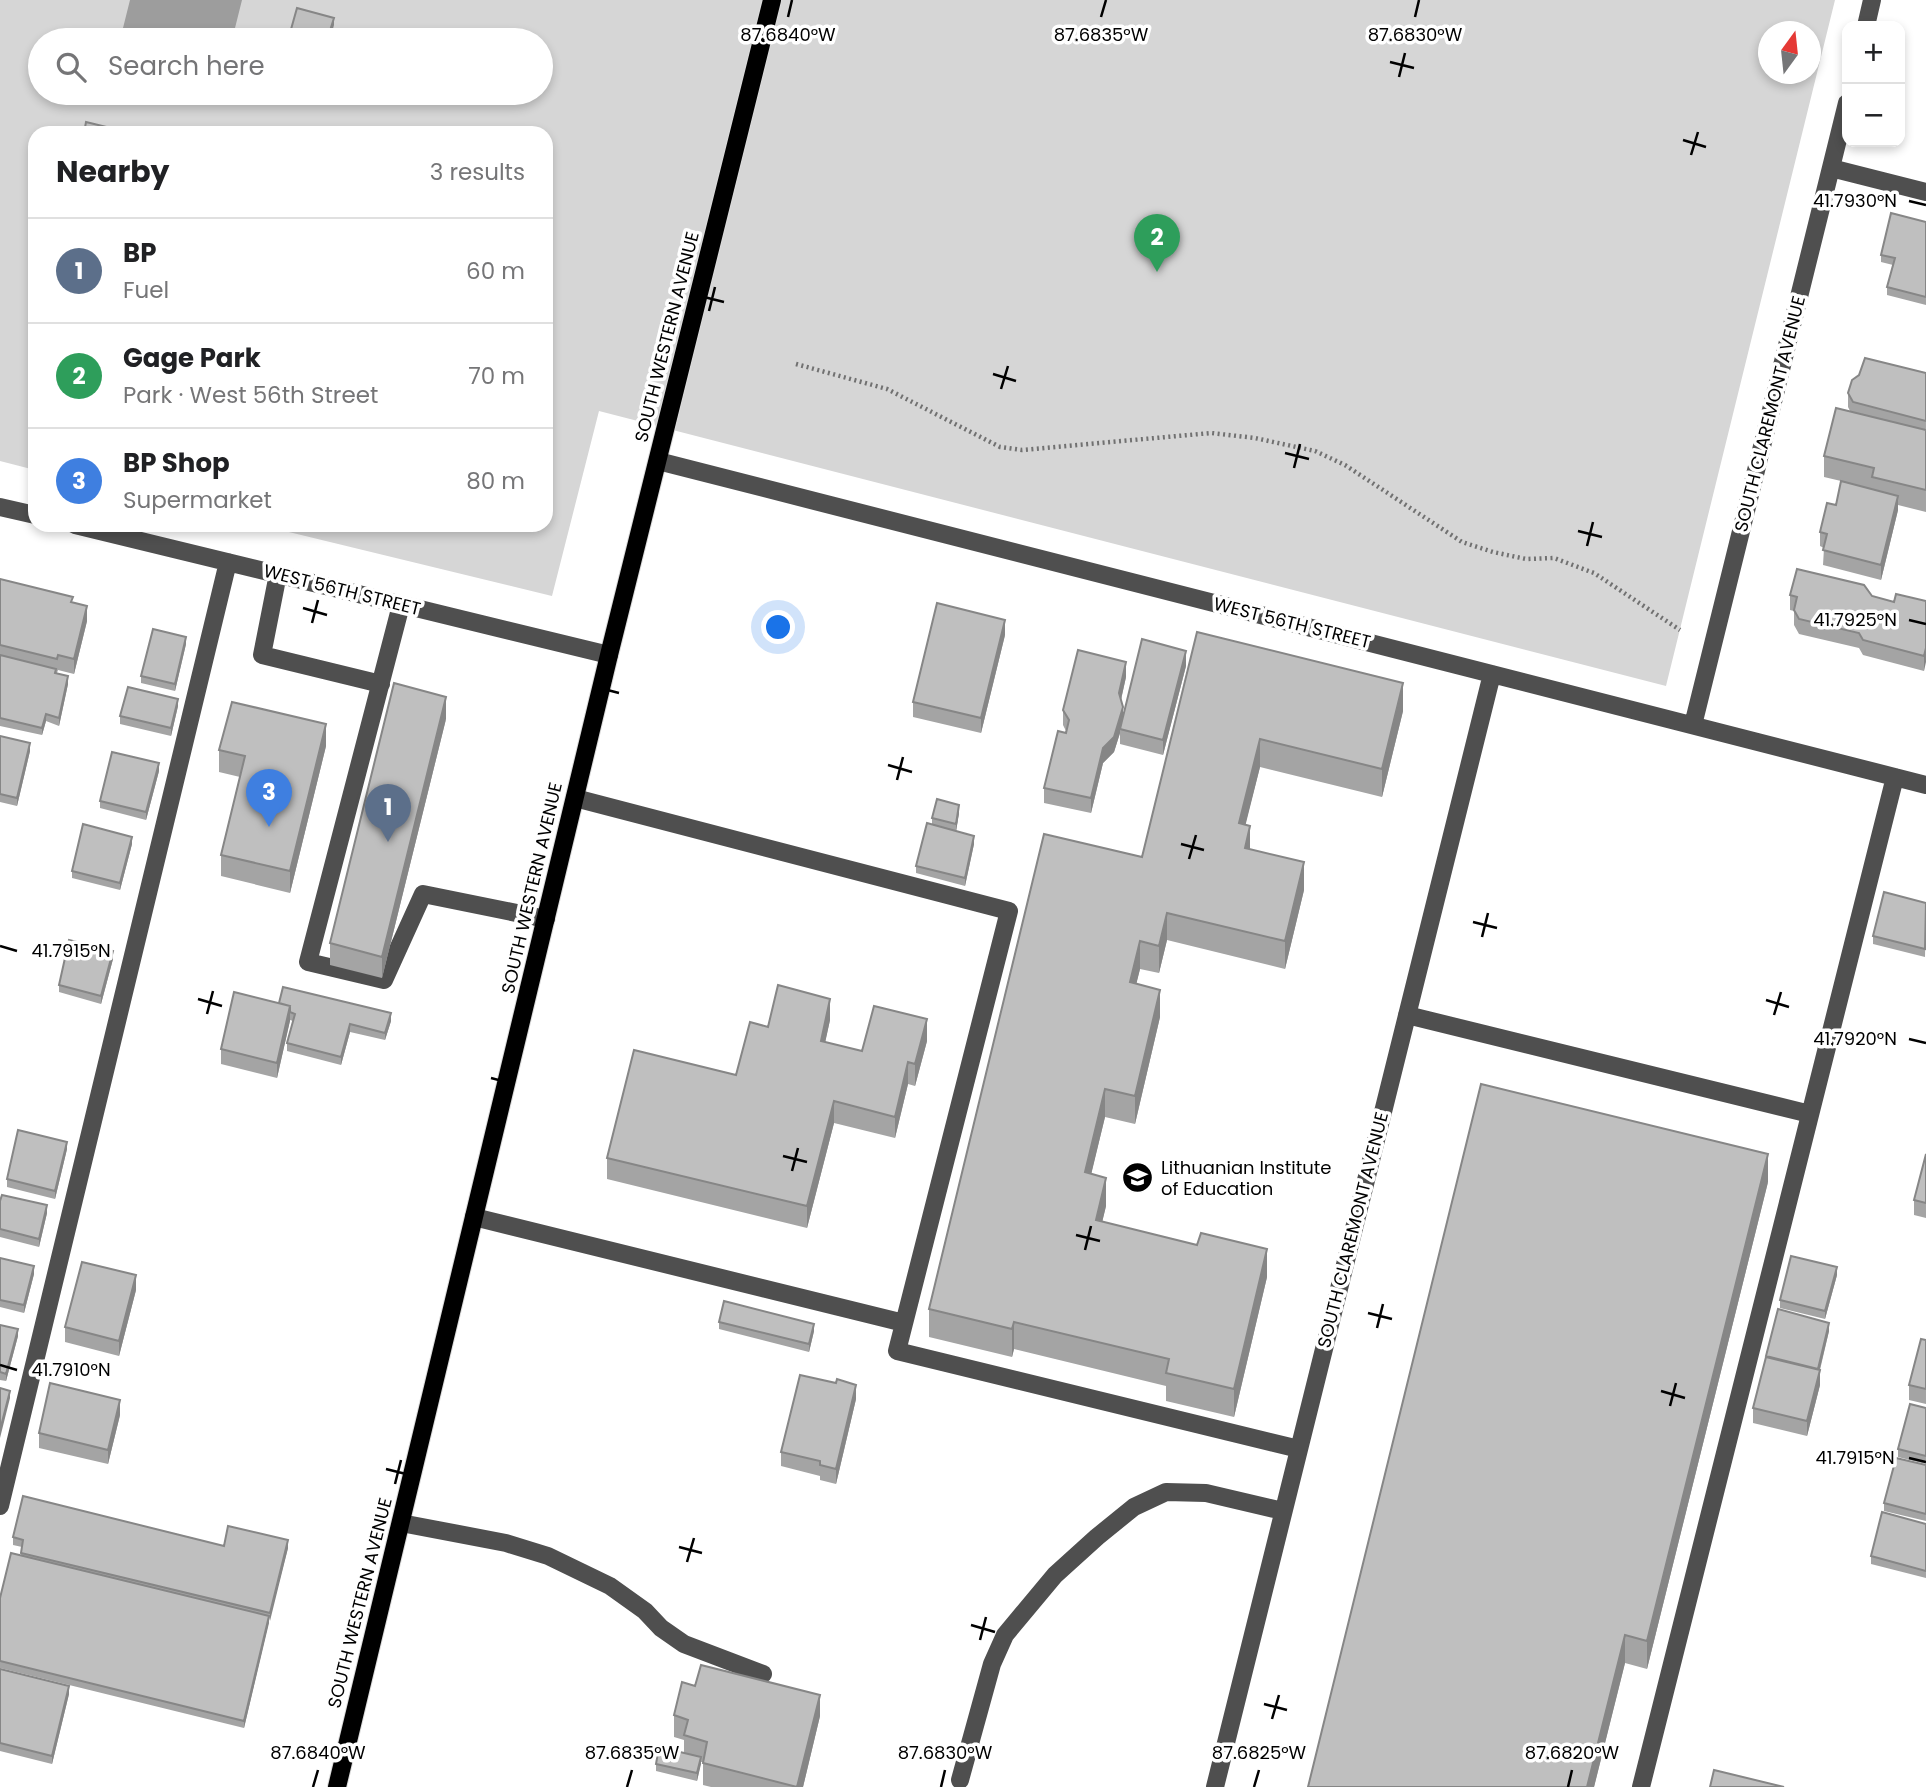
<!DOCTYPE html>
<meta charset="utf-8">
<style>
body{margin:0;font-family:Poppins,sans-serif;background:#f2f2f2;color:#202124}
.controls{position:absolute;right:21px;top:21px;display:grid;overflow:hidden;border-radius:14px;box-shadow:0 4px 10px #0003}
.controls button{width:63px;height:63px;display:grid;place-items:center;padding:0;border:0;border-bottom:2px solid #e0e0e0;background:#fff;color:#202124;font:35px sans-serif}
.compass{position:absolute;left:1758px;top:21px;width:63px;height:63px;border-radius:50%;background:#fff;box-shadow:0 4px 10px #0003;rotate:15deg}
.you{position:absolute;left:779px;top:628px;width:24px;height:24px;margin:-18px;border:5px solid #fff;border-radius:50%;background:#1a73e8;box-shadow:0 0 0 10px #1a73e833}
.badge{display:grid;place-items:center;width:46px;height:46px;border-radius:50%;background:#b45309;color:#fff;font-size:23px;font-weight:700}
.pin{position:absolute;translate:-50% -58px;filter:drop-shadow(0 2px 4px #0008)}
.pin::after{content:'';position:absolute;top:37px;width:24px;height:21px;background:inherit;clip-path:polygon(0 0,100% 0,50% 100%)}
.list{margin:0;padding:0;list-style:none}
h2{display:flex;justify-content:space-between;align-items:center;height:91px;margin:0;padding:0 28px;font-size:30px}
h2 small{font-size:23px;font-weight:400;color:#757577}
.list li{display:grid;grid-template-columns:46px 1fr auto;gap:21px;align-items:center;box-sizing:border-box;height:105px;padding:0 28px;border-top:2px solid #e0e0e0}
.list b{display:block;font-size:26px;white-space:nowrap}
.list p{margin:0;font-size:23px;white-space:nowrap;color:#757577}
.list em{font-size:23px;font-style:normal;color:#757577}
.icon{flex:none;width:38px;height:38px;fill:none;stroke:currentColor;stroke-width:2;stroke-linecap:round;stroke-linejoin:round}
.map{position:relative;flex:none;width:1926px;height:1787px;overflow:hidden}
.search{position:absolute;background:#fff;box-shadow:0 4px 10px #0003;left:28px;top:28px;width:525px;height:77px;display:flex;align-items:center;gap:18px;box-sizing:border-box;padding:0 24px;border-radius:38px;color:#757577;font-size:26px}
.panel{position:absolute;background:#fff;box-shadow:0 4px 10px #0003;left:28px;top:126px;width:525px;height:406px;border-radius:21px}
.map>svg:first-child{display:block}
</style>
<div class="map">
<svg width="1926" height="1787" viewBox="0 0 1926 1787">
<rect width="100%" height="100%" fill="#fff"/>
<!-- green -->
<path fill="#d6d6d6" fill-rule="evenodd" d="M0,0H1835L1666,686L599,411L552,596L260,525H546V133H35V470L0,461ZM1769,32H1811V74H1769ZM40,40H541V93H40Z"/>
<!-- water -->
<path fill="#9d9d9d" d="M130,0H242L232,40H120Z"/>
<g fill="none" stroke-linecap="round" stroke-linejoin="round">
<defs>
<path id="major" d="M337,1787L609,655L772,0"/>
</defs>
<!-- major casing -->
<use href="#major" stroke="#dbdbdb" stroke-width="20"/>
<!-- path -->
<path stroke="#717171" stroke-width="4.5" stroke-dasharray="2 3.5" stroke-linecap="butt" d="M796,364L887,389L1000,447L1022,450L1211,433L1255,438L1315,451L1345,465L1462,542L1493,552L1526,559L1554,558L1594,573L1680,630"/>
<!-- minor -->
<path stroke="#4f4f4f" stroke-width="18" d="M1866,26L1872,0
M1831,168L1926,192
M658,461L1926,785
M0,507L35,515
M75,525L609,655
M278,574L262,655L381,684
M401,605L308,962L384,980L423,894L546,919
M1693,725L1847,103
M575,798L1009,911L897,1351L1299,1449
M1407,1015L1810,1114
M474,1217L904,1323
M0,1506L228,562
M401,1523L506,1543L548,1556L610,1586L645,1611L661,1628L684,1644L763,1674
M960,1780L992,1664L1005,1635L1055,1575L1097,1537L1134,1507L1166,1492L1206,1493L1283,1511
M1215,1787L1492,674
M1641,1787L1895,777"/>
<!-- major -->
<use href="#major" stroke="#000" stroke-width="18"/>
</g>
<!-- wall -->
<path fill="#a4a4a4" d="M1926,222V305L1887,295V287L1893,265L1881,262V255Z
M1926,373V512L1898,505V510L1881,580L1823,565L1824,548L1820,546V532L1836,505L1841,481L1824,477V456L1850,411L1848,407V393Z
M0,579L73,602L87,621L74,674L58,670L57,673L68,684L59,726L46,721L42,735L0,726Z
M1790,595L1872,596L1894,602L1926,601L1924,671L1863,655L1859,648L1799,634L1794,625V611L1790,610Z
M1197,632L1403,711L1382,797L1260,767L1245,825L1250,849L1304,890L1285,969L1167,940L1159,973L1140,969L1136,984L1160,1017L1135,1124L1105,1117L1091,1174L1106,1206L1102,1222L1267,1277L1234,1417L1166,1401V1386L1014,1349L1012,1357L929,1337V1309L1142,857Z
M1005,635L981,733L913,717V702Z
M186,644L175,691L141,683V676Z
M1186,666L1163,755L1120,744V733L1114,752L1103,763L1091,813L1044,803V788L1066,731L1063,725V710L1126,677L1121,700L1123,715Z
M178,706L171,736L120,724V716Z
M446,719L382,978L330,965V943Z
M0,736L30,751L17,806L0,802Z
M326,746L290,893L221,876V855L240,777L219,772V750Z
M159,771L146,820L100,808V801Z
M959,813L956,831L974,844L965,886L916,873V866L932,825V818Z
M132,844L120,890L72,878V871Z
M1926,903L1925,957L1873,944V936Z
M113,959L101,1004L59,992V985Z
M279,1003L391,1021L385,1040L350,1032L341,1065L287,1051V1043L293,1021L290,1020L277,1078L221,1064V1049Z
M830,1020L825,1042L862,1051L927,1041L915,1086L908,1084L895,1138L834,1123L807,1228L607,1179V1158L736,1075L768,1027Z
M67,1149L55,1199L7,1187V1179Z
M1926,1154V1218L1914,1215V1200Z
M1768,1182L1647,1669L1625,1663L1594,1787H1308Z
M0,1201L47,1213L39,1247L0,1237Z
M0,1258L34,1274L24,1313L0,1307Z
M1837,1275L1825,1319L1780,1308V1300Z
M136,1290L119,1356L65,1342V1327Z
M1778,1309L1829,1331L1820,1370V1385L1807,1436L1753,1423V1408Z
M719,1322L814,1331L809,1352L719,1329Z
M0,1325L18,1336L6,1381L0,1380Z
M1926,1340V1404L1909,1400V1385Z
M836,1383L856,1399L836,1484L820,1480V1476L781,1466V1452Z
M1926,1408V1464L1898,1457V1449Z
M120,1415L108,1464L39,1448V1433Z
M1926,1465V1521L1884,1511V1503Z
M1926,1524V1578L1871,1564V1556Z
M13,1537L288,1548L269,1621L244,1728L0,1668V1598L21,1555L22,1547L13,1545Z
M0,1669L69,1694L52,1764L0,1751Z
M674,1715L820,1716L803,1787H711L703,1785V1762H701L697,1781L656,1771V1764L684,1753V1740L674,1737Z"/>
<!-- shaded-wall -->
<path fill="#868686" d="M334,18V25L330,40H327Z
M1898,496V510L1881,580V565Z
M87,606V621L74,674V659Z
M1005,620V635L981,733V718Z
M186,637V644L175,691V684Z
M1926,648V662L1924,671V656Z
M1186,651V666L1163,755V740Z
M1126,662V677L1119,708V693Z
M68,676V684L59,726V718Z
M1403,683V711L1382,797V769Z
M446,697V719L382,978V957Z
M178,699V706L171,736V728Z
M1123,707V722L1120,729V733L1114,752L1103,763L1091,813V798L1103,748Z
M46,714V721L42,735V728Z
M326,724V746L290,893V871Z
M1260,739V767L1239,851V823Z
M30,743V751L17,806V798Z
M159,763V771L146,820V812Z
M959,805V813L956,832V824Z
M1250,826V854L1245,848Z
M974,836V844L965,886V878Z
M132,837V844L120,890V883Z
M1304,862V890L1285,969V941Z
M1167,913V940L1159,973V946Z
M1140,941V969L1130,1010V982Z
M113,951V959L101,1004V996Z
M1160,990V1017L1135,1124V1096Z
M830,999V1020L821,1062V1041Z
M290,1006V1021L277,1078V1063Z
M391,1013V1021L385,1040V1033Z
M927,1019V1041L915,1086V1064Z
M350,1024V1032L341,1065V1057Z
M908,1062V1084L895,1138V1117Z
M1105,1089V1117L1085,1200V1172Z
M834,1101V1123L807,1228V1206Z
M67,1142V1149L55,1199V1191Z
M1768,1154V1182L1647,1669V1641Z
M1106,1178V1206L1096,1248V1220Z
M47,1205V1213L39,1247V1239Z
M1267,1249V1277L1234,1417V1389Z
M34,1266V1274L24,1313V1305Z
M1837,1267V1275L1825,1319V1311Z
M136,1275V1290L119,1356V1341Z
M1014,1322V1349L1012,1357V1329Z
M1829,1323V1331L1818,1376V1369Z
M814,1324V1331L809,1352V1344Z
M18,1329V1336L6,1381V1374Z
M1820,1370V1385L1807,1436V1421Z
M856,1385V1399L836,1484V1469Z
M10,1391V1398L0,1438V1430Z
M120,1400V1415L108,1464V1450Z
M288,1540V1548L270,1621V1613Z
M269,1616V1623L244,1728V1721Z
M1625,1635V1663L1594,1787H1587Z
M69,1686V1694L52,1764V1756Z
M820,1695V1716L803,1787H797Z
M701,1757V1764L697,1781V1773Z"/>
<!-- building -->
<path fill="#bfbfbf" stroke="#868686" stroke-width="2" d="M297,8L334,18L327,40H288Z
M86,122L131,133H84Z
M1891,213L1926,222V297L1887,287L1895,258L1881,255Z
M1865,358L1926,373V421L1853,402L1848,393L1852,380L1859,375Z
M1836,408L1926,430V490L1872,477L1874,468L1824,456Z
M1841,481L1898,496L1881,565L1823,550L1827,534L1820,532L1827,503L1836,505Z
M1797,569L1864,585L1872,596L1894,602L1896,594L1926,601V648L1924,656L1863,640L1859,633L1799,619L1794,610L1797,597L1790,595Z
M0,579L73,597L71,602L87,606L74,659L58,655L57,659L0,645Z
M937,603L1005,620L981,718L913,702Z
M153,629L186,637L175,684L141,676Z
M1197,632L1403,683L1382,769L1260,739L1239,823L1250,826L1245,848L1304,862L1285,941L1167,913L1159,946L1140,941L1130,982L1160,990L1135,1096L1105,1089L1085,1172L1106,1178L1096,1220L1197,1245L1201,1233L1267,1249L1234,1389L1166,1373L1169,1359L1014,1322L1012,1329L929,1309L1044,834L1142,857Z
M1142,639L1186,651L1163,740L1120,729Z
M1078,650L1126,662L1119,693L1123,707L1114,737L1103,748L1091,798L1044,788L1058,731L1066,733L1069,720L1063,710Z
M0,655L56,669L55,673L68,676L59,718L46,714L42,728L0,718Z
M394,683L446,697L382,957L330,943Z
M128,687L178,699L171,728L120,716Z
M232,702L326,724L290,871L221,855L245,756L219,750Z
M0,736L30,743L17,798L0,794Z
M112,752L159,763L146,812L100,801Z
M937,799L959,805L956,824L932,818Z
M927,823L974,836L965,878L916,866Z
M83,824L132,837L120,883L72,871Z
M1884,892L1926,903L1925,949L1873,936Z
M69,940L113,951L101,996L59,985Z
M778,985L830,999L821,1041L862,1051L874,1006L927,1019L915,1064L908,1062L895,1117L834,1101L807,1206L607,1158L634,1050L736,1075L750,1022L768,1027Z
M283,987L391,1013L385,1033L350,1024L341,1057L287,1043L295,1014L290,1012V1006L279,1003Z
M234,992L290,1006L277,1063L221,1049Z
M1481,1084L1768,1154L1647,1641L1625,1635L1587,1787H1308Z
M18,1130L67,1142L55,1191L7,1179Z
M1926,1154V1203L1914,1200Z
M2,1195L47,1205L39,1239L0,1229V1201Z
M1791,1256L1837,1267L1825,1311L1780,1300Z
M0,1258L34,1266L24,1305L0,1300Z
M82,1262L136,1275L119,1341L65,1327Z
M724,1301L814,1324L809,1344L719,1322Z
M1778,1309L1829,1323L1818,1369L1766,1356Z
M0,1325L18,1329L6,1374L0,1372Z
M1921,1339L1926,1340V1389L1909,1385Z
M1766,1357L1820,1370L1807,1421L1753,1408Z
M800,1375L836,1383L837,1379L856,1385L836,1469L820,1465V1461L781,1452Z
M50,1383L120,1400L108,1450L39,1433Z
M0,1388L10,1391L0,1430Z
M1910,1404L1926,1408V1456L1898,1449Z
M1896,1458L1926,1465V1514L1884,1503Z
M23,1496L224,1546L228,1526L288,1540L270,1613L21,1553L23,1540L13,1537Z
M1882,1512L1926,1524V1571L1871,1556Z
M11,1553L269,1616L244,1721L0,1661V1598Z
M701,1665L820,1695L797,1787L703,1763L707,1742L684,1735L688,1720L674,1715L682,1682L695,1686Z
M0,1669L69,1686L52,1756L0,1743Z
M659,1747L701,1757L697,1773L656,1764Z
M1714,1770L1784,1787H1710Z"/>
<!-- ticks -->
<path fill="none" stroke="#000" stroke-width="2.5" d="M788,17L792,0M1101,17L1106,0M1415,17L1419,0M1390,62L1414,68M1399,77L1405,53M1683,140L1706,147M1691,155L1698,132M1909,201L1926,205M700,296L724,302M709,311L715,287M993,374L1016,381M1001,389L1008,366M1285,453L1309,459M1294,468L1300,444M1578,531L1602,537M1587,546L1593,522M303,608L327,615M1909,620L1926,624M312,623L318,600M596,687L619,693M604,702L611,678M888,765L912,772M897,780L903,757M1181,844L1204,850M1189,859L1196,835M1473,922L1497,928M1482,937L1488,913M0,946L17,951M198,999L222,1006M1766,1000L1789,1007M207,1014L213,991M1774,1015L1781,992M1909,1039L1926,1043M491,1078L514,1084M499,1093L506,1069M783,1156L807,1162M792,1171L798,1148M1076,1235L1100,1241M1085,1250L1091,1226M1368,1313L1392,1319M1377,1328L1383,1304M0,1365L17,1370M1661,1391L1685,1398M1670,1406L1676,1383M1909,1458L1926,1462M386,1469L410,1475M395,1484L401,1460M679,1547L702,1553M687,1562L694,1538M971,1625L995,1632M980,1640L986,1617M1264,1704L1287,1710M1272,1719L1279,1695M313,1787L318,1770M627,1787L632,1770M941,1787L945,1770M1254,1787L1259,1770M1568,1787L1572,1770"/>
<!-- icons -->
<defs>
<symbol id="school-disc" viewBox="-11 -11 22 22"><circle r="9.5" fill="#000" stroke="#fff"/><path d="M0-5L7-2L0 1L-7-2ZM-4 1L0 2.5L4 1V4Q0 6-4 4Z" fill="#fff"/></symbol>
</defs>
<g fill-rule="evenodd">
<use href="#school-disc" x="1120" y="1160" width="35" height="35"/>
</g>
<g text-anchor="middle" stroke-width="7" stroke-linejoin="round" paint-order="stroke">
<!-- street labels -->
<g font-size="18" fill="#000" stroke="#fff">
<text transform="translate(667 337) rotate(-76)" y="6">SOUTH WESTERN AVENUE</text>
<text transform="translate(1770 414) rotate(-76)" y="6">SOUTH CLAREMONT AVENUE</text>
<text transform="translate(342 590) rotate(14)" y="6">WEST 56TH STREET</text>
<text transform="translate(1292 623) rotate(14)" y="6">WEST 56TH STREET</text>
<text transform="translate(532 888) rotate(-77)" y="6">SOUTH WESTERN AVENUE</text>
<text transform="translate(1353 1230) rotate(-76)" y="6">SOUTH CLAREMONT AVENUE</text>
<text transform="translate(360 1603) rotate(-76)" y="6">SOUTH WESTERN AVENUE</text>
</g>
<!-- poi labels -->
<g font-size="18" fill="#000" stroke="#fff" text-anchor="start">
<text x="1161" y="1174">Lithuanian Institute<tspan x="1161" dy="21">of Education</tspan></text>
</g>
</g>
<g font-size="18" text-anchor="middle" fill="#000" stroke="#fff" stroke-width="7" stroke-linejoin="round" paint-order="stroke">
<text x="788" y="41">87.6840°W</text>
<text x="1101" y="41">87.6835°W</text>
<text x="1415" y="41">87.6830°W</text>
<text x="1855" y="207">41.7930°N</text>
<text x="1855" y="626">41.7925°N</text>
<text x="71" y="957">41.7915°N</text>
<text x="1855" y="1045">41.7920°N</text>
<text x="71" y="1376">41.7910°N</text>
<text x="1855" y="1464">41.7915°N</text>
<text x="318" y="1759">87.6840°W</text>
<text x="632" y="1759">87.6835°W</text>
<text x="945" y="1759">87.6830°W</text>
<text x="1259" y="1759">87.6825°W</text>
<text x="1572" y="1759">87.6820°W</text>
</g>
</svg>
<div class="controls">
<button>+</button>
<button>−</button>
</div>
<svg class="compass" viewBox="-18 -18 36 36"><path d="M0-13l5 13h-10z" fill="#e53935"/><path d="M0 13l5-13h-10z" fill="#757577"/></svg>
<div class="you"></div>
<div class="pin badge" style="left:388px;top:842px;background:#5c6f8a">1</div>
<div class="pin badge" style="left:1157px;top:272px;background:#2e9e5b">2</div>
<div class="pin badge" style="left:269px;top:827px;background:#3f7fe0">3</div>
<div class="search"><svg class="icon" aria-label="search" viewBox="0 0 24 24"><circle cx="10" cy="10" r="6"/><path d="M15 15l6 6"/></svg>Search here</div>
<section class="panel">
<h2>Nearby<small>3 results</small></h2>
<ul class="list">
<li><span class="badge" style="background:#5c6f8a">1</span><div><b>BP</b><p>Fuel</p></div><em>60 m</em></li>
<li><span class="badge" style="background:#2e9e5b">2</span><div><b>Gage Park</b><p>Park · West 56th Street</p></div><em>70 m</em></li>
<li><span class="badge" style="background:#3f7fe0">3</span><div><b>BP Shop</b><p>Supermarket</p></div><em>80 m</em></li>
</ul>
</section>
</div>
